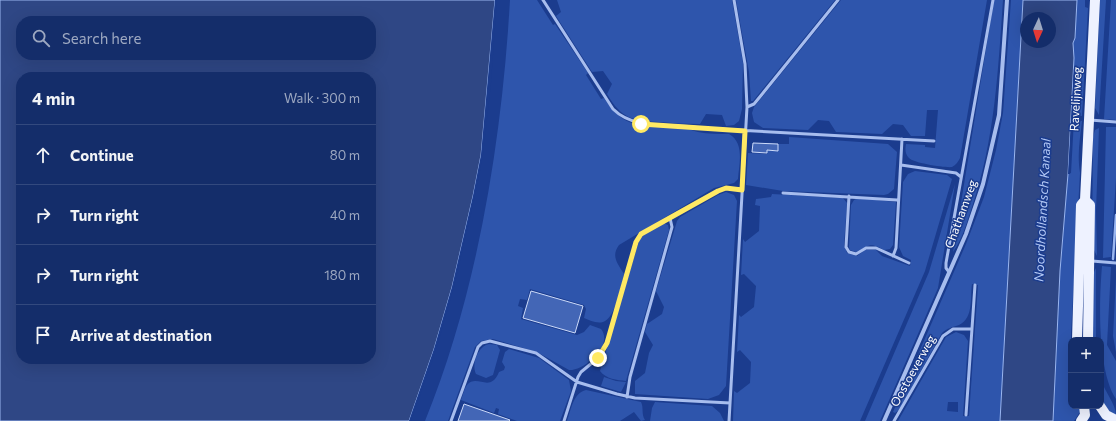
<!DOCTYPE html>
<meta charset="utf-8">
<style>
body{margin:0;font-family:Commissioner,sans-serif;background:#213972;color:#f1f3f6}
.controls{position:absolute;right:12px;bottom:12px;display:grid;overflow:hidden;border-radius:8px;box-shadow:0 4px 16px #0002}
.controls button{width:36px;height:36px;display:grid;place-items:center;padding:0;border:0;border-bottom:1px solid #33497e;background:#142d6a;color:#f1f3f6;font:20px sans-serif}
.compass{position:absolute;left:1020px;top:12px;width:36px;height:36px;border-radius:50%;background:#142d6a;box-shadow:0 4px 16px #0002;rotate:184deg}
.stop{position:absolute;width:12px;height:12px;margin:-9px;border:3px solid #ffe964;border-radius:50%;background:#fff}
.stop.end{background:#ffe964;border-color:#fff;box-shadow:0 1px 4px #0008}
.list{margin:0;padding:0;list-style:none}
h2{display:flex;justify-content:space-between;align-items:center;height:52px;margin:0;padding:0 16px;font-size:17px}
h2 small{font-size:13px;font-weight:400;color:#9da8c1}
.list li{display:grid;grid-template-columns:26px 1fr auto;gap:12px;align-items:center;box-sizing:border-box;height:60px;padding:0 16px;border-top:1px solid #33497e}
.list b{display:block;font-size:15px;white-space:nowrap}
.list em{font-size:13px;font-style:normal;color:#9da8c1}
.icon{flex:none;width:22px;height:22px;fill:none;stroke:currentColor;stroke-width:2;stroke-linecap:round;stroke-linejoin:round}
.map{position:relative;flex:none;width:1116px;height:421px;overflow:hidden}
.search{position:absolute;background:#142d6a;box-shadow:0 4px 16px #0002;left:16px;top:16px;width:360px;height:44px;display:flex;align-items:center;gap:10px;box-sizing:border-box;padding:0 14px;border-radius:16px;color:#9da8c1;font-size:15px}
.panel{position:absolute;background:#142d6a;box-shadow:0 4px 16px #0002;left:16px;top:72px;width:360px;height:292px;border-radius:16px}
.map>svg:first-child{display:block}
</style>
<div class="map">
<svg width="1116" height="421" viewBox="0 0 1116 421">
<rect width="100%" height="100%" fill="#1b3c8e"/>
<!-- green -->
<path fill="#2e55ac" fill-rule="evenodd" d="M510,0H537L553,25L555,24L588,73L586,75L601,99L604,98C628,135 646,122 683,128C688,128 693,131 698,132C708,134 719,134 729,134C745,143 739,164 738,179L734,183L714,188L619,245C611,256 617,263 624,274C621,286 615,319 603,322C596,324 590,320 584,318L586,309L584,305L530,289L527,300L520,299L518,306L523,308L521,319L577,335L584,332L590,325L601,329C614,345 584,371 569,370L537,352L493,339L481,341L475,347L448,421H425C478,291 502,139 510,0Z
M557,0H732L743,63L742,109L739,121L734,125L726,126L722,115L706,114L700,124C686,124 672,123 659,122C632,121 621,118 607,94L612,84L603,71L592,72L556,16L561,12Z
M736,0H835L753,101H751L749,72Z
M841,0H987L960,158C958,162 956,165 952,167C946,168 913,163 909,158C905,154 905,149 906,144L925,145V147L935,148L938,110H927L925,136H911L903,125L893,124L882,134L836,132L829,121L818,120L808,130L763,128L754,122L752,113L754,107Z
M994,0H1003C998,71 995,139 972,207C967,222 962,240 953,252Z
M1011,0H1023L1000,421H898L946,337L956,332L964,335L968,341L963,416H969L978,285L972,284C970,297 974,318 959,325C953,327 947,328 942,333L899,410L895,413L893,412L966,244L984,197L996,150L1003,113ZM948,402H958V412L947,411Z
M1077,0H1085V7L1088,8L1082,116L1077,115L1074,111L1077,68L1074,67L1073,43L1075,38Z
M1100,0H1106L1099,115L1095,108Z
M1111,0H1116V120L1104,119Z
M1074,120L1082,121C1080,139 1077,154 1080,173L1071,333V406H1080V412L1074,421H1053L1060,271L1068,174L1071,173Z
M1106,127H1116V178L1111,257L1103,258Z
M1099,128L1096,211L1097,256L1092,246L1093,137L1095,130Z
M789,137L888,144L897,152L894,189L888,194L884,195L783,191L746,185L748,153L767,154L768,143L771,144V151H778V144H789Z
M915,171L947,175L952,179L925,271L860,421H733L734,391L737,393L750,383L751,362L740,350L737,352L739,315L741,317L754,307L756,286L744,274L741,275L743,239L745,242L759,231L760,206L755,205L756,199L771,197L772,194L843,198L847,203L844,245L847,253L857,256L865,250H876L882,256L910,266L911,260L903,256L899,247L903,182L908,174Z
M955,184L938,288L880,421H865L929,272Z
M726,192L734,195L737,201L726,386L719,395L708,399L635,394V381L645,373L649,353L653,345L645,332L647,324L662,314L664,307L656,291L677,221L680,217L718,195Z
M858,198L896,202L893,245L890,249L884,250C869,242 871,245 856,252L850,250L849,247L851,205L854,200Z
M663,223L668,225L669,230L626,381C617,380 606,379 600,371L639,241L644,234Z
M1102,266L1111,267L1107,345L1116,361V399C1097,370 1099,301 1102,266Z
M1096,268V340H1092L1094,272Z
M1116,278V352L1113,336Z
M489,344L497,345L500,350L493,375L486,378L476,374C471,364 478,346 489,344Z
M509,349L539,358L569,380L571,391L560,421H517L498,414L499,409L496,408L494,413L461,400C463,395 464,389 467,385C477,373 490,394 499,372L504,370L505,367L502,362L505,352Z
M604,377L616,381L626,382L621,392L601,386Z
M1101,379C1104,391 1116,404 1116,415C1100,407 1101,395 1101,379Z
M586,390L641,402C644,408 641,414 645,420L641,421L634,412L620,421H567C571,410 573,393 586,390Z
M655,402L712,406L720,413L724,421H650L652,408Z"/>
<!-- water -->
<path fill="#2f4785" stroke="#9ab6f0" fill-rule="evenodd" d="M0,0H495L481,155L473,196L452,287L434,349L409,421H0ZM21,21H371V55H21ZM21,77H371V359H21Z
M1023,0H1077L1075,38L1073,43L1074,58L1068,174L1060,271L1053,421H1000ZM1026,18H1050V42H1026Z"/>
<!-- pier -->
<path fill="#1b3c8e" d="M495,0H497L491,83L483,155L475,196L454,287L436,350L411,421H409L434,349L452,287L473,196L481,155Z
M1074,67H1076L1070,174H1068Z"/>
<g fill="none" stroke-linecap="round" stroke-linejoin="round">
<!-- stream -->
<path stroke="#9ab6f0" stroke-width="2.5" d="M1113,259L1116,215"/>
</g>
<!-- building -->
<path fill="#4366b6" stroke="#cddbfa" d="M753,143L778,144V151L767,150V153L752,152Z
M531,291L583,306L575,333L523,318Z
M464,404L510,420L509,421H458Z"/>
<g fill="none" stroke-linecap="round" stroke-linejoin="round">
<!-- lane -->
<path stroke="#a7bdee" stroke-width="3" d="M543,0L613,109C635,131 671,123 700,128L934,141
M747,107L754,104L763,93L838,0
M1090,120L1116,122
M901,165L956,173L961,177
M783,193L897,200
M849,196L846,247L849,252L856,254L866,248H876L909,263
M893,256L896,248L902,139
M1092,261L1116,263
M949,272L946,268V263L993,0
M627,397L630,377L672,227L670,218
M966,415L975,285
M451,421L478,347L482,343L490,341L536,353L577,382L617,394L635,398L730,403
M564,421L578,377L581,372L598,358L606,346L636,242L641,234L718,191L727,188L741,190
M729,421L747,107L745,64L734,0
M894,421L943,336L953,329H972"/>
<!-- street -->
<path stroke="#a7bdee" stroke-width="4" d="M884,421L966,234L983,184L999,115L1007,0"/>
<!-- primary -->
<path stroke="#eef2ff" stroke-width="10" d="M1085,200L1090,205L1088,340
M1077,340L1081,205L1085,200L1095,0
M1100,406L1106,415L1116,420
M1081,421L1085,415L1084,406"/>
</g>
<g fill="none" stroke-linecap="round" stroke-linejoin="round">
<!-- route -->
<path stroke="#ffe964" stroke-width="5" d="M598,358L607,343L636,242L641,234L718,191L726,188L742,190L745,131L641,124"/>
</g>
<g text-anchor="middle" stroke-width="3" stroke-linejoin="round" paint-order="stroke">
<!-- street labels -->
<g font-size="12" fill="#fff" stroke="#1b3c8e">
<text transform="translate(1076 99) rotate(-87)" y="4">Ravelijnweg</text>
<text transform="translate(961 214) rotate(-70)" y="4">Chathamweg</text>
<text transform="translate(913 371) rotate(-61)" y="4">Oostoeverweg</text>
</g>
<!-- water labels -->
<g font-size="13" font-style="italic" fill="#b3c8f5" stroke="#1b3c8e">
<text transform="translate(1042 210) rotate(-87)" y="5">Noordhollandsch Kanaal</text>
</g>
</g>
</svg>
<div class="controls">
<button>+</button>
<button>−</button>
</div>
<svg class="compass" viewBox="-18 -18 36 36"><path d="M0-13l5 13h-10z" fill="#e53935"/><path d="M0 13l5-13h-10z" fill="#9da8c1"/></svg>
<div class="stop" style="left:641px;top:124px"></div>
<div class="stop end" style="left:598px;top:358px"></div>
<div class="search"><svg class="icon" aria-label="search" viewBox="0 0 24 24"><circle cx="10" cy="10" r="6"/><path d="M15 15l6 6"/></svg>Search here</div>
<section class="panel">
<h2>4 min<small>Walk · 300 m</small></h2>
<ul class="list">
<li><svg class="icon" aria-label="ahead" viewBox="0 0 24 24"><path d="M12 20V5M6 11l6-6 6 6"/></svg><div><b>Continue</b></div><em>80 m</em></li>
<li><svg class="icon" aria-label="right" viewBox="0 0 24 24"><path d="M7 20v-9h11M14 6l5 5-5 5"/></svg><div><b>Turn right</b></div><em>40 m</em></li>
<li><svg class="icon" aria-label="right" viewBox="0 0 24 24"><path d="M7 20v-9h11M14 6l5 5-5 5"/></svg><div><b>Turn right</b></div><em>180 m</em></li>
<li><svg class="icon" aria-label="arrive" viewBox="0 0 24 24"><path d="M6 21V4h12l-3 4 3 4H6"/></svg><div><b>Arrive at destination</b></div></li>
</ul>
</section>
</div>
